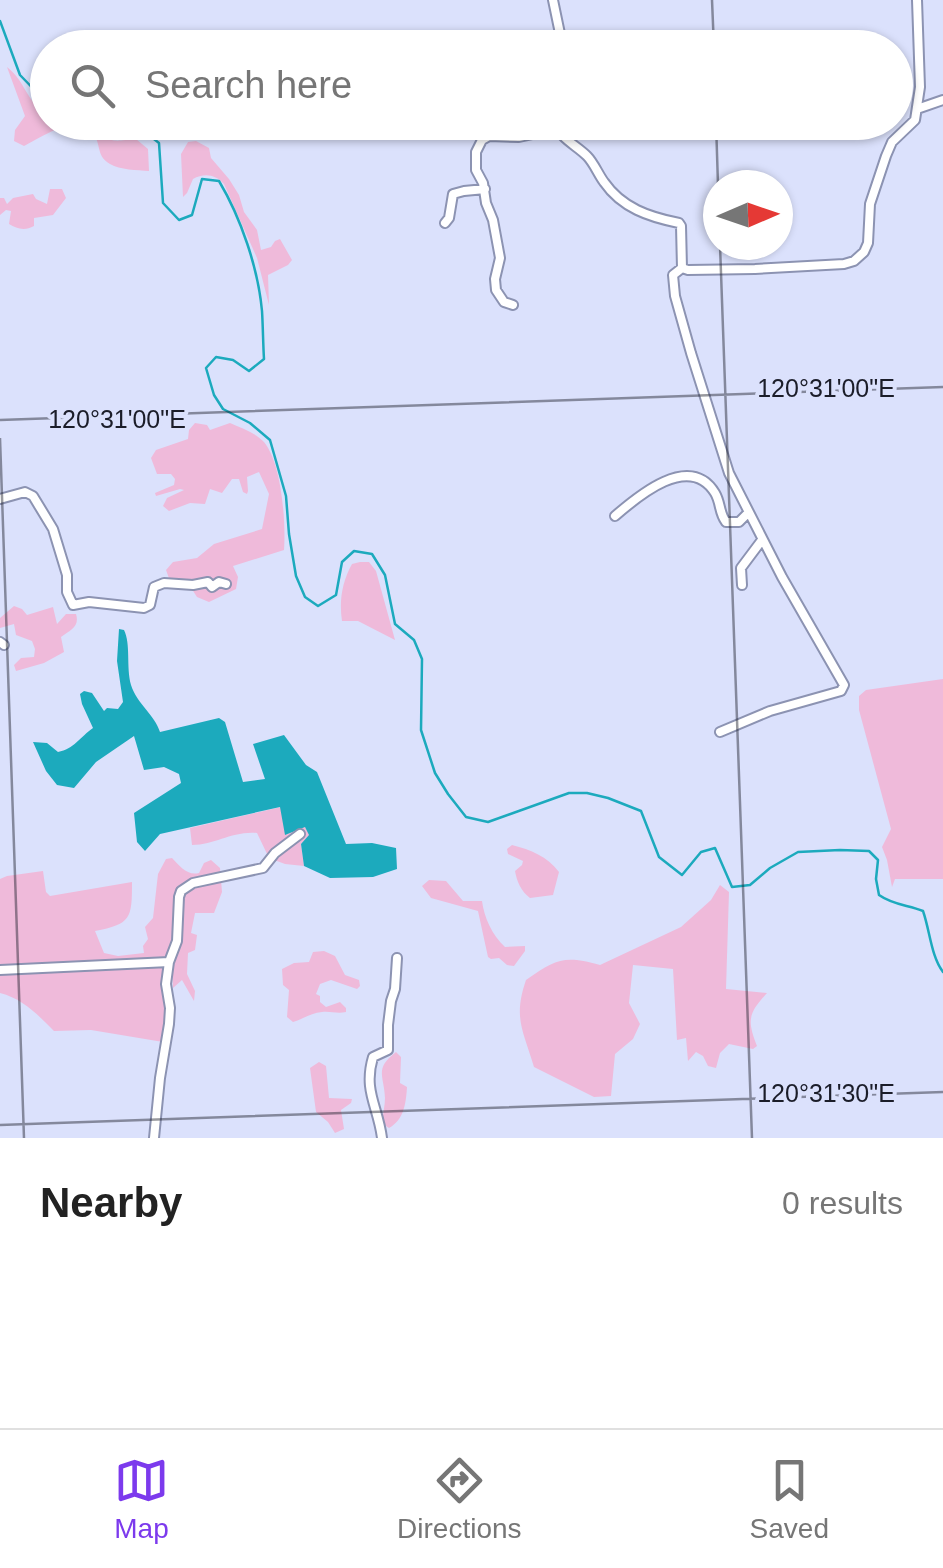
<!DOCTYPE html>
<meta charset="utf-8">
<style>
body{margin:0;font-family:Helvetica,sans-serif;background:#f2f2f2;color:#222}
.compass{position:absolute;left:703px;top:170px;width:90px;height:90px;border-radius:50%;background:#fff;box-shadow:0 2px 8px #0004;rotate:88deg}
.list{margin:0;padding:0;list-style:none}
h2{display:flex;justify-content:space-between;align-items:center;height:130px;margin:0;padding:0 40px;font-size:42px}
h2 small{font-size:32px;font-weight:400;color:#767676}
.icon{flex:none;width:55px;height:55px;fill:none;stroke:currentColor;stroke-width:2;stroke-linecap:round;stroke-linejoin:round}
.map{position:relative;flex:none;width:943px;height:1138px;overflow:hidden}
.search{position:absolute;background:#fff;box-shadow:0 2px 8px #0004;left:30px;right:30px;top:30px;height:110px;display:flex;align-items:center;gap:25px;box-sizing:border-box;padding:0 35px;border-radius:55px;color:#767676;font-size:38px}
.sheet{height:290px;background:#fff}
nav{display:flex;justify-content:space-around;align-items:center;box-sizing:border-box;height:140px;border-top:2px solid #e0e0e0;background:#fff;font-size:28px;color:#767676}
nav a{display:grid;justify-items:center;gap:5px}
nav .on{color:#7c3aed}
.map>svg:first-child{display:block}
</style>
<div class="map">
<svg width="943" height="1138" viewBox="0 0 943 1138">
<rect width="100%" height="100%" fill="#dbe1fc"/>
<!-- green -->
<path fill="#efbada" d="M7,67C27,83 24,99 47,114L48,122L98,123C109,145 112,141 136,139L148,149L149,171C137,170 120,170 110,164C97,156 101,148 95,136C82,109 42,137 24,146L14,141L15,130L25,116Z
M196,141L209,148L211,158L229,179L239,195L244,212L257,230L261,250L271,247L275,241L280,239L292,260L288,265L268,275L269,305L257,258L224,184C215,174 204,173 193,179L187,193L183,197L181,154L188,142Z
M50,189H62L66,198L53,215L34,218V226C25,231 17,229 9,224L11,211L6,210L0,215V198H4L7,204L13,198L33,194L36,199L47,204Z
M195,423L207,425L210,430L230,423C241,428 256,433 264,442C282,464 286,523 284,550L233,566L238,577L236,589L209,602L197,597L186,580L170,581L166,570L173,562L197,558L214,544L262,529L269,494L259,472L247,477L248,491L247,494L243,492L239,479H232L222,493L210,489L205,504L190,503L169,511L163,506L167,498L184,490L180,489L156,496L155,493L174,485L175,479L171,474H157L151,458L156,450L188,439L189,430Z
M360,562H369L376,571L395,640L358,621H342C339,601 342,582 352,564Z
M14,606L22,609L27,615L53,607L57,624L66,614H76C80,627 70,630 61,637L64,652L44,663L16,671L14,665L21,658L34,657L35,649L32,641L16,635L14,624L0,628V618Z
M943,679V879H895L892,887L887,860L882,847L891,829L859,710V696L866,690Z
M281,807L305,827L310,835L301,844L304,866L285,864L269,858L257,833C231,831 216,845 192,845L190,828Z
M512,845C531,850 547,856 559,872L553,895L530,898C521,891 517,882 515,871L522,865L523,861L508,854L507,849Z
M172,858C180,866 187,876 199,873L204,863L211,860L220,868L222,892L214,913H195L191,933L197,935L195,950L188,953L187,974L195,991L194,1001L182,980L173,988L172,966L165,958L0,966V879L7,876L43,871L46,892L50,896L132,882C132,919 131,924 95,931L104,953L118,956L144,953L143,946L148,939L145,927L153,918L158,874L166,859Z
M429,880L446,881L463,901H482C484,917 492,935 505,947L525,946V951L514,966L507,965L499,958L491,959L488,957L478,911L431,898L422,886Z
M720,885L729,892L726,989L767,993C748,1014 747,1020 757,1046L753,1049L729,1044L720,1053L716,1068L708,1066L703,1056L696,1052L688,1061L686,1038L677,1040L673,969L633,965L629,1003L640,1024L633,1039L615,1054L611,1096L594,1097L534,1067C523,1030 513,1018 526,980C556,959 564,955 600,965L681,927L711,900Z
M324,951L335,956L345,975L359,980L360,986L357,989L331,980L320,984L316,994L320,996V1002L326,1007L340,1002L346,1008V1012C337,1014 331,1011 322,1012C311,1013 303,1019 293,1022L287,1017L289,990L283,985L282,969L294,963L309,962L313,952Z
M165,966L163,987L166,1008L163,1042L91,1030L54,1031C37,1014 23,999 0,993V972Z
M396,1052L401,1057L400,1083L407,1087C406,1103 404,1120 389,1128L383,1124C382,1115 385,1107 385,1098C384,1075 374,1069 396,1052Z
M319,1062L326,1066L329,1098L352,1099L351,1103L341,1110L344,1129L335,1133L328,1122L316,1112L310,1068Z"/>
<!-- water -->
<path fill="#1caabd" d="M119,629L124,630C131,644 126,667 131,685C137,704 155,715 160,732L219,718L225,722L243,782L265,779L253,744L284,735L306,765L317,772L346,844L372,843L396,848L397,869L373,877L330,878L304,866L301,844L309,835L305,827L285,835L280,807L160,834L145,851L137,842L134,813L181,783L179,774L164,767L144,770L134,736L96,762L74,788L57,785L46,771L33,742L47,743L58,752C74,749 80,737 93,728L82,704L80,694L84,691L92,693L104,711L107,708L118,709L123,702L117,661Z"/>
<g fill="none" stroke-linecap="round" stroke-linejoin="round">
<!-- stream -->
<path stroke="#1caabd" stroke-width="2.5" d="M0,21L20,75L48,104
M110,122L114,128L136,125L159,143L163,203L179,220L192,215L202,179L219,181C241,218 258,268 262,311C263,327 263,343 264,359L249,371L233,360L216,357L206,368L214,395L223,409L250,423L270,440L286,496L289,534L296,576L305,597L318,606L336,595L342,562L354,551L372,554L385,575L395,624L414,640L422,659L421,730L435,773L448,794L466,817L488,822L569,793H587L608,798L641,811L659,857L682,875L701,852L715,848L732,887L750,885L770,868L798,852L840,850L869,851L878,860L876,879L879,895C893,905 908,905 923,911C930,931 931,956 943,972"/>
<defs>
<path id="minor" d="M553,0L563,48
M917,109L943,100
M555,122C560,139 575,144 587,156C594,163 598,174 604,182C622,208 649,217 679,223L681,226L682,268L673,275L675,296L691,353L729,473L782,577L844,685L841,691L770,711L720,732
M445,223L449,218L453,194L464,191L485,189
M682,268L688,270L755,269L844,264L854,261L864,252L868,243L870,204L886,156L892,142L915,120L920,87L917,0
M513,305L504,302L496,290L495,279L500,258L493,220L486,203L483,183L476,170V152L482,140L489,136L519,137L556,129
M0,499L25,492L33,496L53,529L67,575V592L73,605L89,602L144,608L150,605L154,587L164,583L193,585L208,582L212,587L219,582L226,584
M615,516C638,496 690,452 715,493C721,503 719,513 726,522H739L748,513
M742,585L741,568L762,540
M0,642L4,645
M169,962L177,941L179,897L181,891L193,883L263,868L275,853L300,834
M0,970L169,962L166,984L170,1008L169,1024L160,1078L154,1138
M382,1138C378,1106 363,1091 373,1057L388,1050V1025L391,1001L395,989L397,958"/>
</defs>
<!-- minor casing -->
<use href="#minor" stroke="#8c93b2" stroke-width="12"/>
<!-- minor -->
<use href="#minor" stroke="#fff" stroke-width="8"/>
</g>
<!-- ticks -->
<path fill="none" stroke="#1b1d29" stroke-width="2.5" stroke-opacity="0.45" d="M712,0L714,48M716,122L718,185M720,245L752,1138M0,420L943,387M0,438L24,1138M0,1125L943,1092"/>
<g font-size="25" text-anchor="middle" fill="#1b1d29" stroke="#dbe1fc" stroke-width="8" stroke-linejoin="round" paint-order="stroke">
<text x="826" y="397">120°31'00"E</text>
<text x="117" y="428">120°31'00"E</text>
<text x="826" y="1102">120°31'30"E</text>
</g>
</svg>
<svg class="compass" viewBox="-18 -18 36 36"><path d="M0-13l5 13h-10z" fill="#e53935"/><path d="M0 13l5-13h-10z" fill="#767676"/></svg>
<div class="search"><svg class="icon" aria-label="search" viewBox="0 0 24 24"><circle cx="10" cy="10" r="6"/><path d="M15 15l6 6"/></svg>Search here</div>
</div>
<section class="sheet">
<h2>Nearby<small>0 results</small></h2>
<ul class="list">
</ul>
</section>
<nav>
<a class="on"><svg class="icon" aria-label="map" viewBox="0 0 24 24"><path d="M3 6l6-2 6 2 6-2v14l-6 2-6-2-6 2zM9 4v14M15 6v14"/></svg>Map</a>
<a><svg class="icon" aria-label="directions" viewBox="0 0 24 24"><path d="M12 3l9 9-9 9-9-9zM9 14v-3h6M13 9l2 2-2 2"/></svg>Directions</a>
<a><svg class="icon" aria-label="saved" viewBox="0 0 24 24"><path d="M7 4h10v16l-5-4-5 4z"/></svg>Saved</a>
</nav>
